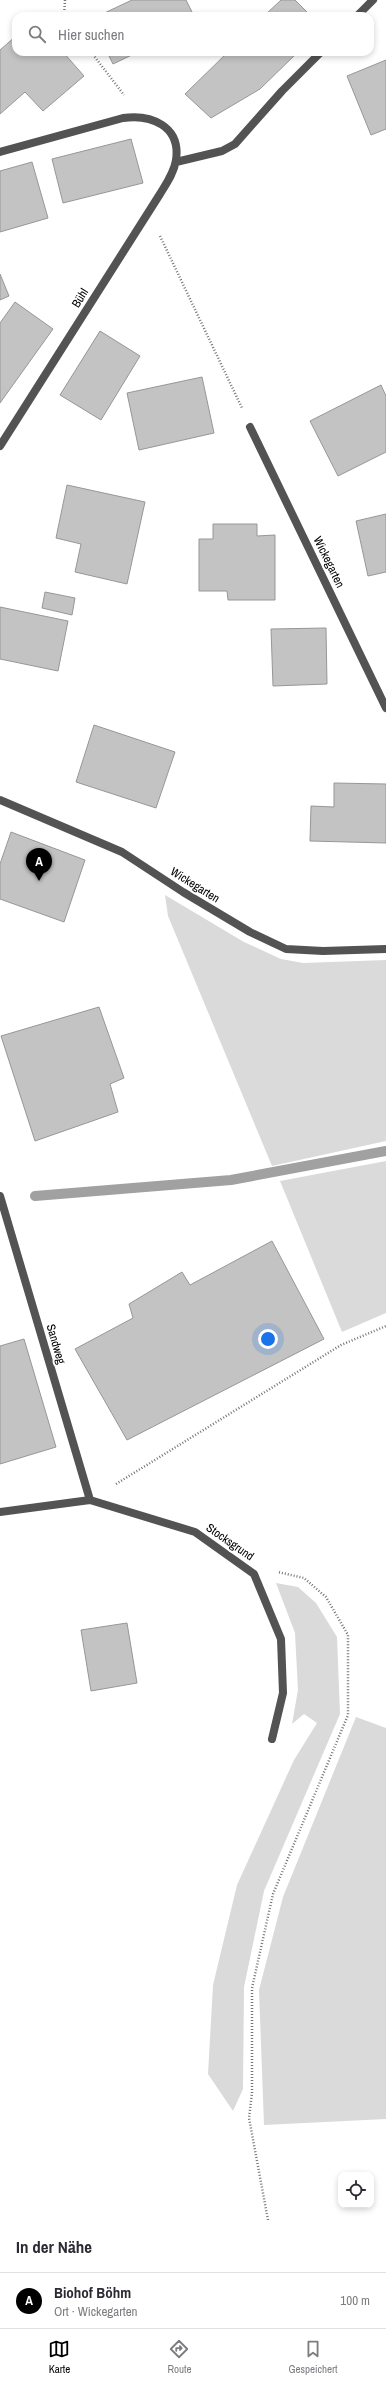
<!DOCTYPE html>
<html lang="de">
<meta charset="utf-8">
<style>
body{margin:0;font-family:"Archivo Narrow",sans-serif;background:#f7f7f7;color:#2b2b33}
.controls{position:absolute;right:12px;bottom:12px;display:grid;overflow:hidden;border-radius:8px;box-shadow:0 2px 6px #0003}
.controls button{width:36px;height:36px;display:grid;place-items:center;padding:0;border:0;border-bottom:1px solid #e1e1e2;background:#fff;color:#2b2b33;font:20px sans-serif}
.you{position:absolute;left:268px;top:1339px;width:14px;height:14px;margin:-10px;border:3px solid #fff;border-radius:50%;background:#1a73e8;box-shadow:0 0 0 6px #1a73e833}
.badge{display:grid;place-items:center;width:26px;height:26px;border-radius:50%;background:#000;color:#fff;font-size:13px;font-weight:700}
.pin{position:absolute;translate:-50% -33px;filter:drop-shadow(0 1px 2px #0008)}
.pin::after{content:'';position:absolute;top:21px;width:14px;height:12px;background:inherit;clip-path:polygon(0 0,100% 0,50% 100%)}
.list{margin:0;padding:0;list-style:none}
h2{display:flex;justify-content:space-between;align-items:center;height:52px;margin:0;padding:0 16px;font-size:17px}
h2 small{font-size:13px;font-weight:400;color:#7c7c81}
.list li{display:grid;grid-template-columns:26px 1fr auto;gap:12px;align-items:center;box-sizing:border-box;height:56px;padding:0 16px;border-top:1px solid #e1e1e2}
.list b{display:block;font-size:15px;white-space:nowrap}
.list p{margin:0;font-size:13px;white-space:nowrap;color:#7c7c81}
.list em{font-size:13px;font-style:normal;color:#7c7c81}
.icon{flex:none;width:22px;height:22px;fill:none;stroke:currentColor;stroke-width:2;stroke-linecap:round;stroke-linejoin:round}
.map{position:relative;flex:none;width:386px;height:2220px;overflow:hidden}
.search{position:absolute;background:#fff;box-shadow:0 2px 6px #0003;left:12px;right:12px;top:12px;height:44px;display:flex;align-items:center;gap:10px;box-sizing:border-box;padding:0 14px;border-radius:12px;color:#7c7c81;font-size:15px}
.sheet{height:108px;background:#fff}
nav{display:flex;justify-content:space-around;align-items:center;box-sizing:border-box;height:56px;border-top:1px solid #e1e1e2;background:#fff;font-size:11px;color:#7c7c81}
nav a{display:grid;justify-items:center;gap:2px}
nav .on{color:#000}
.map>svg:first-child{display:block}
</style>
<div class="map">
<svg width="386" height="2220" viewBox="0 0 386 2220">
<rect width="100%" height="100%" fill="#fff"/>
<!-- green -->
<path fill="#dadada" d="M165,895L244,942L281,959L303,963L386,960V1141L272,1166L168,916Z
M386,1161V1313L342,1332L280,1181Z
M276,1583L298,1587L316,1603L337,1637L340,1714L264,1891L244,1987L243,2089L233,2111L208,2074L213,1985L237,1885L294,1760L317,1723L304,1714L292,1724L298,1690L295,1633Z
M356,1717L386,1728V2119L264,2125L259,1990L283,1897Z"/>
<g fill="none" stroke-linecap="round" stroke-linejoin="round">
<!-- stream -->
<path stroke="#a1a1a1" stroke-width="10" d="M35,1196L231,1180L386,1151"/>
</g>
<!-- building -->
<path fill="#c3c3c3" stroke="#979797" d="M132,0H186L194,16H98Z
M281,0H295L311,16H264Z
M16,36V52H63L84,76L43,111L25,92L0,114V50Z
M107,52H138L113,64Z
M228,52H298L260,89L211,118L185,94Z
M386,60V129L371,135L347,76Z
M131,139L143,183L63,203L52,159Z
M32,162L48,218L0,232V171Z
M0,274L9,296L0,300Z
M15,302L53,329L0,403V323Z
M100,331L140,356L101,420L60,395Z
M202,377L214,433L139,450L127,393Z
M381,385L386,396V452L338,476L310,421Z
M67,485L145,502L127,584L75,572L81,544L56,538Z
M386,514V572L368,576L356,521Z
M213,524H257V536L275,535V600H228L227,591H199V539H213Z
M45,592L75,598L72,615L42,608Z
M0,607L68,621L58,671L0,659Z
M326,628L327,684L273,686L271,629Z
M94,725L175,752L156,808L76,782Z
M334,783L386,784V843L310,841L311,806L334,807Z
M11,832L85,860L64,922L0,899V864Z
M99,1007L124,1078L110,1084L118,1112L35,1141L1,1036Z
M272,1241L324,1339L127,1440L75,1349L133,1318L129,1304L182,1272L190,1285Z
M24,1339L56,1447L0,1464V1346Z
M127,1623L137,1683L91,1691L81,1630Z"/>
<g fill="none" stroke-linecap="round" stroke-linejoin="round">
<!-- path -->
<path stroke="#757575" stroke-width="2.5" stroke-dasharray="1 2" stroke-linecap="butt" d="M64,16L65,0
M91,52L124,95
M160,236L242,408
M116,1484L341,1345L386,1326
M268,2220L249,2118L252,2093V1988L273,1894L348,1715V1635L326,1597L304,1578L278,1572"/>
<!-- street -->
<path stroke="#535353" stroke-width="8" d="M357,16L373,0
M0,152L123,118C151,114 181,126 176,160C174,173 166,184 160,194L0,446
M176,162L222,151L235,144L282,91L321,52
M250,427L386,708
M0,800L122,852L183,892L250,932L286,949L323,951L386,949
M0,1196L90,1500
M0,1512L90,1500L195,1532L254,1574L281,1639L283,1693L272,1739"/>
</g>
<g text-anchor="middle" stroke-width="4" stroke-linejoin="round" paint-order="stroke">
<!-- street labels -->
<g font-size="12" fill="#000" stroke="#fff">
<text transform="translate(80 298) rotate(-58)" y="4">Bühl</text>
<text transform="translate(329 562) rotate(64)" y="4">Wickegarten</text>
<text transform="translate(195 885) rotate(32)" y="4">Wickegarten</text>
<text transform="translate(56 1344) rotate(74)" y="4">Sandweg</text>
<text transform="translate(230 1542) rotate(35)" y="4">Stocksgrund</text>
</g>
</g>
</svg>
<div class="controls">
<button><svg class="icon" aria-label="locate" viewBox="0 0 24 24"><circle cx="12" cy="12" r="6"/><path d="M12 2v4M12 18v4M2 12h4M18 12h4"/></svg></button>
</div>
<div class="you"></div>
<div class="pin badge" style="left:39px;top:881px">A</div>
<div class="search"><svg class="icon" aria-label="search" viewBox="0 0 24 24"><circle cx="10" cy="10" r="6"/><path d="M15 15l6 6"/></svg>Hier suchen</div>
</div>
<section class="sheet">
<h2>In der Nähe<small></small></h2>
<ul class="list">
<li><span class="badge">A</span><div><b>Biohof Böhm</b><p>Ort · Wickegarten</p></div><em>100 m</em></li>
</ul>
</section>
<nav>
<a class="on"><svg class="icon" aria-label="map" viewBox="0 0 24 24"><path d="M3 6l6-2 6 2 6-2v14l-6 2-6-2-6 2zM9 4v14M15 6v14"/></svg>Karte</a>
<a><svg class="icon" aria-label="directions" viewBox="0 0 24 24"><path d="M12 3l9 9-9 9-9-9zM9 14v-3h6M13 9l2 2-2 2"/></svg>Route</a>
<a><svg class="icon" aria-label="saved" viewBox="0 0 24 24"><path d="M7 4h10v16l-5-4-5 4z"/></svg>Gespeichert</a>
</nav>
